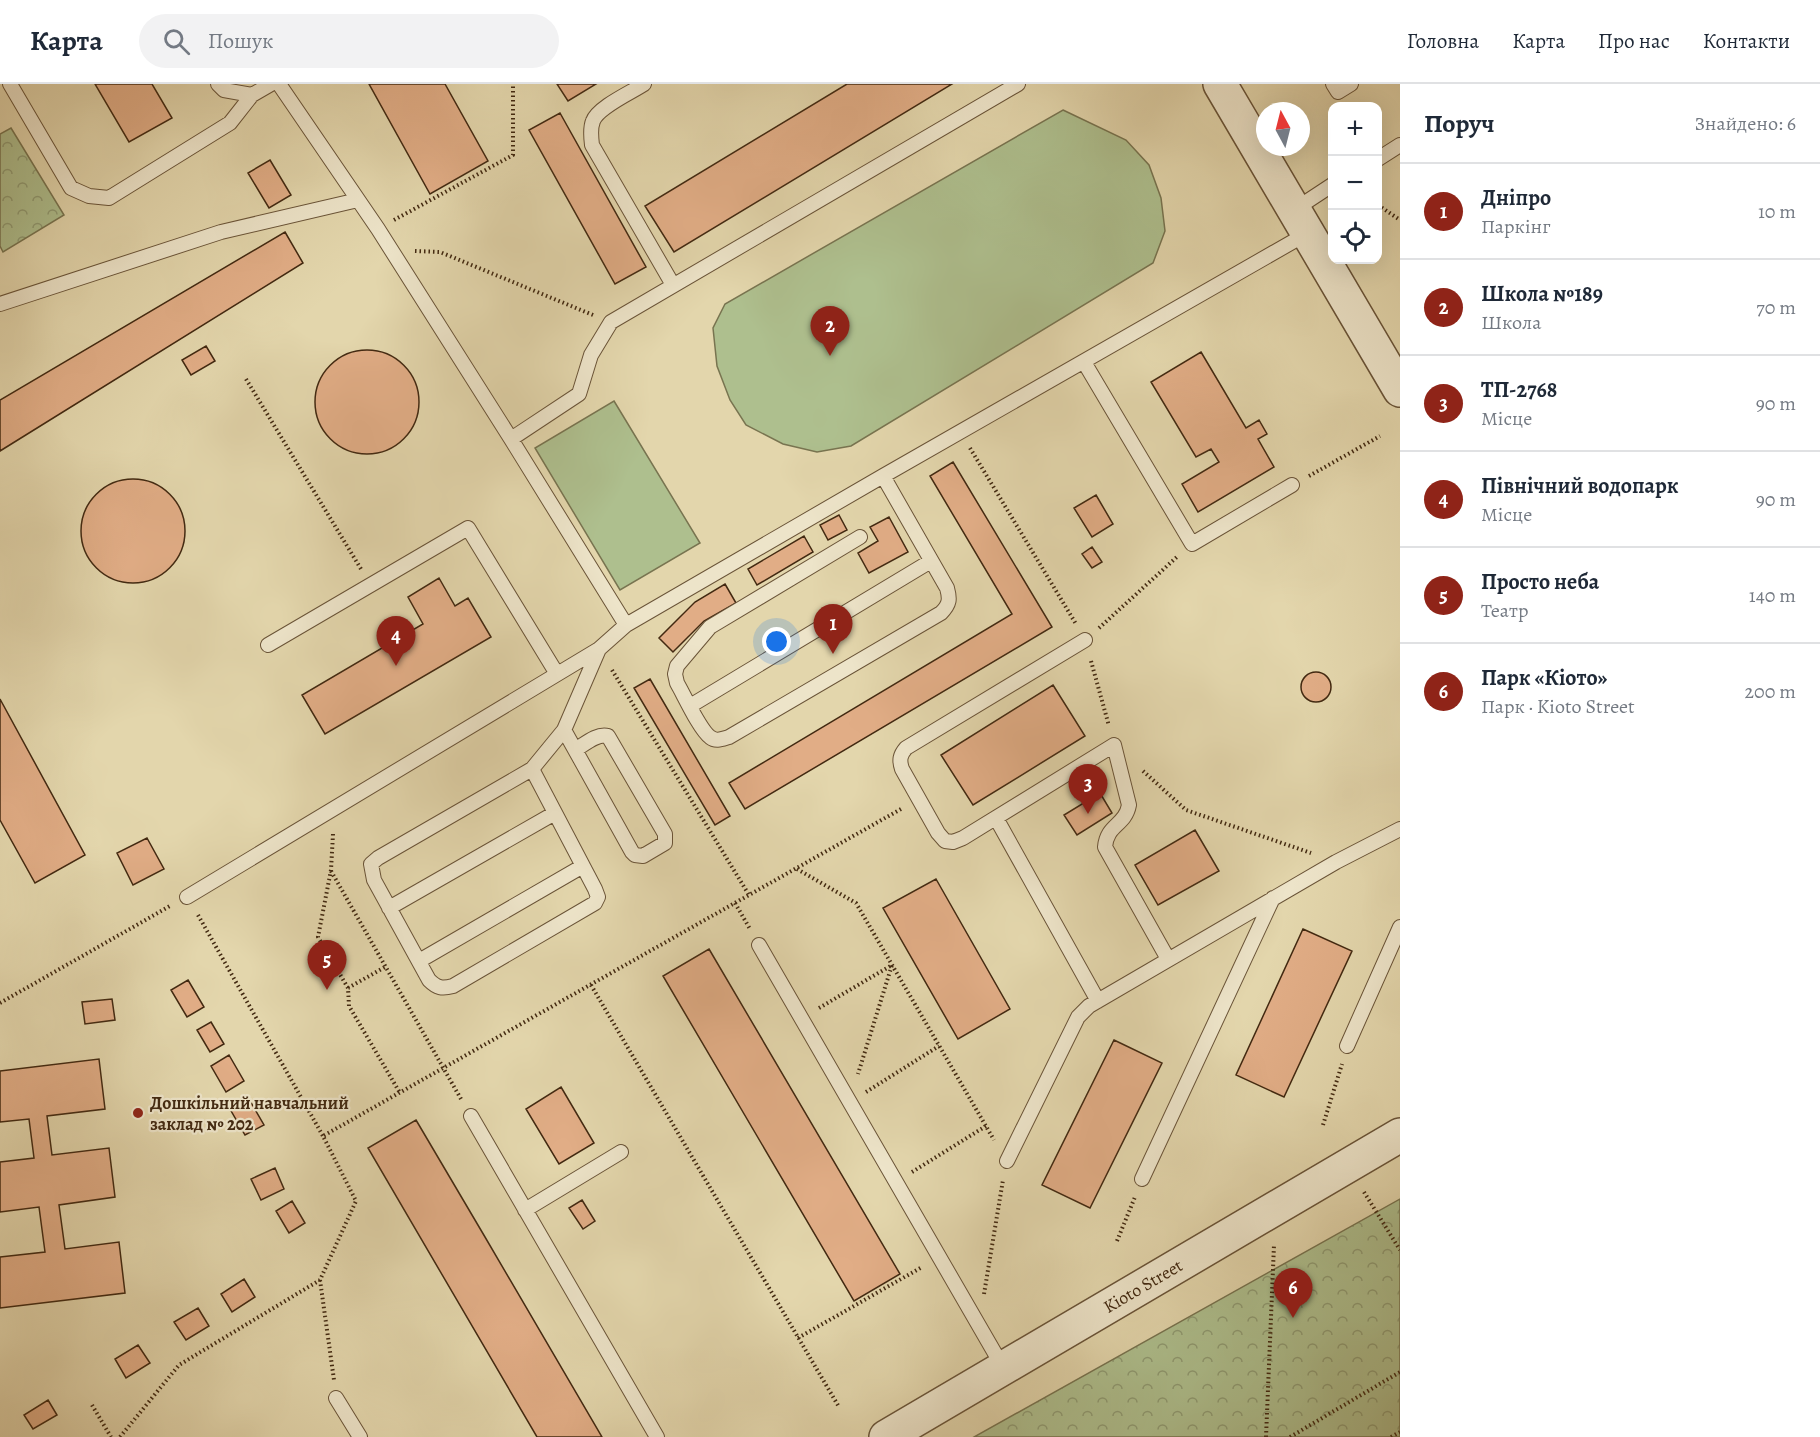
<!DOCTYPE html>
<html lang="uk">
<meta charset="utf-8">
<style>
body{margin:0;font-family:Alegreya,serif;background:#f2f2f3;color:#1f2937}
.controls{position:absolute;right:18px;top:18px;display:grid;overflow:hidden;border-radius:12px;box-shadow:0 6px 24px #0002}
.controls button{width:54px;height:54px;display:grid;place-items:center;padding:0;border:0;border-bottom:2px solid #e0e1e3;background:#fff;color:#1f2937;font:30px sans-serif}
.compass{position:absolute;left:1256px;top:18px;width:54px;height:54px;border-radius:50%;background:#fff;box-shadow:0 6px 24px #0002;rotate:353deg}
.you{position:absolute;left:777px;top:558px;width:21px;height:21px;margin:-15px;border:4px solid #fff;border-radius:50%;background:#1a73e8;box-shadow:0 0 0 9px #1a73e833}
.badge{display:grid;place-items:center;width:39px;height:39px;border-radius:50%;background:#8f2418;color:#fff;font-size:20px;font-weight:700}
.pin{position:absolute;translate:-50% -50px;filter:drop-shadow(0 2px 3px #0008)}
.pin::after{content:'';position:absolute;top:32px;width:21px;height:18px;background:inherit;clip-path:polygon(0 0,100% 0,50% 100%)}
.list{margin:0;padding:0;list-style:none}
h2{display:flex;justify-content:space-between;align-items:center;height:78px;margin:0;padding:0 24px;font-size:26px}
h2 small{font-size:20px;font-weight:400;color:#747a83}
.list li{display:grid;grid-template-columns:39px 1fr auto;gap:18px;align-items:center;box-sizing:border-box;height:96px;padding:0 24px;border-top:2px solid #e0e1e3}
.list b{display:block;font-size:22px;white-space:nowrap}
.list p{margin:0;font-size:20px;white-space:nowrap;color:#747a83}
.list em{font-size:20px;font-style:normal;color:#747a83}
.icon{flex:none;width:33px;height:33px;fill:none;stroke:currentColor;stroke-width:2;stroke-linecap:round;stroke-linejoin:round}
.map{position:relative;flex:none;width:1400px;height:1353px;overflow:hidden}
header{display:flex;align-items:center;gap:36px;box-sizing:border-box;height:84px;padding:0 30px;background:#fff;border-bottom:2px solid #e0e1e3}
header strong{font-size:28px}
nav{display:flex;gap:33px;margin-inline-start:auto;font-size:21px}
.search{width:420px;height:54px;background:#f2f2f3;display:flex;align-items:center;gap:15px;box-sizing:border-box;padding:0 21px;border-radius:33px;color:#747a83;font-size:22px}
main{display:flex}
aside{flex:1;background:#fff}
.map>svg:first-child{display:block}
</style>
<header>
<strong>Карта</strong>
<div class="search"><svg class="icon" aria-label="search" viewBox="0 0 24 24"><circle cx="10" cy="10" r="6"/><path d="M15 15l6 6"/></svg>Пошук</div>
<nav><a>Головна</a><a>Карта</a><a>Про нас</a><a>Контакти</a></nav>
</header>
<main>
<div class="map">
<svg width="1400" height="1353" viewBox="0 0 1400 1353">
<defs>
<pattern id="park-crowns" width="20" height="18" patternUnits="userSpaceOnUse" patternTransform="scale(1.5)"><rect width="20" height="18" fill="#aebf8e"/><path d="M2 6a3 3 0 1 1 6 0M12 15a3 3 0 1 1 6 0" fill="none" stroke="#8f9b73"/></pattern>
</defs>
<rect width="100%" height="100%" fill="#e3d6ac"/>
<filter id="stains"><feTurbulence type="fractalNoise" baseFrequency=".00333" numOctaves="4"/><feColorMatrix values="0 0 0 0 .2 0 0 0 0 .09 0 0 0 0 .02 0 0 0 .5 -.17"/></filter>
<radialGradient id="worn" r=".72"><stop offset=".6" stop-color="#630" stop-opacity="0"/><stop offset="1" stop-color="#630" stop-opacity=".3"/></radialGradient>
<!-- park -->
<path fill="url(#park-crowns)" stroke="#787450" stroke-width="1.5" d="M11,44L64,131L3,168L0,162V50Z
M1400,1115V1353H974Z"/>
<!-- pitch -->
<path fill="#aebf8e" stroke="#787450" stroke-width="1.5" d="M1063,26L1126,56L1149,81L1161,114L1165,147L1153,179L851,362L817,368L783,360L746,341L730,316L717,282L713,244L725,220Z
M614,317L700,459L620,506L535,364Z"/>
<!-- building -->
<path fill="#e1ad86" stroke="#422911" stroke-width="1.5" d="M95,0H152L172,34L129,58Z
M369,0H445L488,77L430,110Z
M557,0H596L568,17Z
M847,0H952L674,168L645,122Z
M560,29L646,183L615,200L529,46Z
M270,76L291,111L269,124L248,89Z
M285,148L303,179L0,367V316Z
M206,262L215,277L191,291L182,276Z
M315 318a52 52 0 1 1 104 0a52 52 0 1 1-104 0Z
M1201,268L1246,344L1259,336L1267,350L1258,355L1274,383L1198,428L1182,400L1219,378L1211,365L1196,373L1151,298Z
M953,378L1052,543L745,725L729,699L1012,530L930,392Z
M81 447a52 52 0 1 1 104 0a52 52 0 1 1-104 0Z
M1096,411L1113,440L1092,453L1074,424Z
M839,431L847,446L828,456L820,441Z
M889,433L908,468L869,489L858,469L878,457L870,443Z
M804,452L813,468L757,501L748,485Z
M1092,463L1102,478L1092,484L1082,470Z
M439,494L455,522L468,514L491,553L325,650L302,611L423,540L408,513Z
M725,500L736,519L704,537L673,568L659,554L695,518Z
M1301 603a15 15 0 1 1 30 0a15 15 0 1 1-30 0Z
M650,595L730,732L715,741L634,604Z
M1053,601L1085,652L973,721L941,671Z
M0,615L85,771L35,799L0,736Z
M1100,709L1112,729L1077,751L1064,731Z
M1195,746L1219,787L1158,821L1135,781Z
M147,754L164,785L133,801L117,769Z
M936,795L1010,925L958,955L883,824Z
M1303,845L1352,867L1284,1013L1236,991Z
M709,865L900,1190L854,1217L663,892Z
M188,896L204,923L187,933L171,906Z
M112,915L115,936L85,940L82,918Z
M211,938L224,960L210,968L197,946Z
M1114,956L1162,979L1090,1124L1042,1101Z
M229,971L244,997L226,1008L211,982Z
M99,975L105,1025L47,1032L52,1071L109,1064L115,1113L59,1121L65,1165L119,1158L125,1209L0,1224V1173L45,1168L39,1123L0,1128V1078L34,1074L29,1035L0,1038V987Z
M561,1003L594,1059L559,1080L526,1025Z
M249,1015L264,1041L245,1051L230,1025Z
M416,1036L485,1153L602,1353H537L368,1064Z
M275,1084L284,1105L261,1116L251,1095Z
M582,1116L595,1137L583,1145L569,1124Z
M292,1117L305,1139L289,1149L276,1127Z
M244,1195L255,1213L232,1228L221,1210Z
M198,1224L209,1242L186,1256L174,1238Z
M138,1261L150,1279L126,1294L115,1275Z
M48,1316L57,1331L33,1345L24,1331Z"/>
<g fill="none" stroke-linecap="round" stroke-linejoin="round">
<defs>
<path id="service" d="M10,0L71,104L89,112L109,114L230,39L252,11
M218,0L224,6L252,11L271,0
M279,0L378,145L511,355L626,541
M644,0C632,8 598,23 593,37C590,44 591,53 592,61L673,201
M1333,0L1338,8L1351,0
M1378,75L1400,61
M1294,126L1332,101
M0,220L221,148L358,116
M1084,278L1192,460L1292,401
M511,355L579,310L591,271L611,238L1018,0
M860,453L710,543L677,582L675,590L677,599C684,611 700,646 710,653C716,658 722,655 729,653L941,529C950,520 950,515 947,504L883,392
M1085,556L906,664C900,671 899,676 902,685L938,749L945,757L953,758L963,754L1114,661L1129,721C1125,742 1107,740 1105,763L1168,875
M268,561L468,444L557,590
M690,622L931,477
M564,646L632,768L635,771L643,772L665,759V750L608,652C597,649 585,660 575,666
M532,685L378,774L371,780L374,796L429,896C437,904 442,905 453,902L595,819L598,813L595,805L532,685L564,646L599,565
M996,734L1098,917
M187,813L599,565L626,541L883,392L1308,149
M389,824L555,729
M759,861L1004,1285
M419,877L583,782
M1347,962L1400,843
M471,1032L657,1353
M1007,1077L1078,933L1089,922L1336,778L1400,745
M1142,1095L1273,814
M525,1126L621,1068
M336,1314L360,1353"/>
<g id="tertiary">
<path d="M1220,0L1400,306"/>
<path id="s1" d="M886,1353L1400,1051"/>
</g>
</defs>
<!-- service casing -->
<use href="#service" stroke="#6a5438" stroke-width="16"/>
<!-- tertiary casing -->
<use href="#tertiary" stroke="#6a5438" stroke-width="36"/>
<!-- path -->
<path stroke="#422911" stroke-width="4" stroke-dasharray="1.5 3" stroke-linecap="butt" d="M1378,121L1400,136
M394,136L513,71V0
M415,167L440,168L593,231
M246,295L361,485
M970,364L1076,540
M1309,392L1380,352
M1099,544L1178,472
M1091,577L1109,642
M612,586L749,811
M1143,687L1186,726L1311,769
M333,750L331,786L318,853L348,904L349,922L400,1009
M797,785L856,819L994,1056
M331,787L461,1015
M735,819L750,845
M198,831L323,1052
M591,901L839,1323
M348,904L385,883
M0,919L170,822
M819,924L892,881L858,990
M866,1008L939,962
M1323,1041L1342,980
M912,1088L986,1042
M1364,1108L1400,1166
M1117,1157L1135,1113
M320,1196L334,1296
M984,1210L1003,1096
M798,1254L922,1183
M92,1321L111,1353
M120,1353L179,1281L320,1196L356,1117L323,1052L901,725
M1266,1353L1274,1161
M1290,1353L1400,1288
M1391,1353L1400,1348"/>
<!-- service -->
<use href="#service" stroke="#ede4c9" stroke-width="14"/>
<!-- tertiary -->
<use href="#tertiary" stroke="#ede4c9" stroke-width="33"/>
</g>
<!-- markers -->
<circle fill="#8f2418" stroke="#ede4c9" stroke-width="2" cx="138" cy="1029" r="6"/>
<g text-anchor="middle" stroke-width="4.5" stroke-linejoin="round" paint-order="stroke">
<!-- poi labels -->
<g font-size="18" font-weight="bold" fill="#422911" stroke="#ede4c9" text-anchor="start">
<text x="150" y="1025">Дошкільний навчальний<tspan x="150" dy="21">заклад № 202</tspan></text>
</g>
<!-- street labels -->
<g font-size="18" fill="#422911" stroke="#ede4c9">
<text dy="6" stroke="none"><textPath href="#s1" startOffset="298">Kioto Street</textPath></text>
</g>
</g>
<rect width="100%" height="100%" filter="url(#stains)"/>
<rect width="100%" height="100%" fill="url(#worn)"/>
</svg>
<div class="controls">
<button>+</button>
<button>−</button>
<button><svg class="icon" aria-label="locate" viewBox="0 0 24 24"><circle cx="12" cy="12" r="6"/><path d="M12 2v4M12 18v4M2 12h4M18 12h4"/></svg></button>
</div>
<svg class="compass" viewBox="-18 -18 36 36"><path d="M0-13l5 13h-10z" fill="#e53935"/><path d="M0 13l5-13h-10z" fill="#747a83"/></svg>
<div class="you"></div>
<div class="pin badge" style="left:833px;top:570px">1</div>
<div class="pin badge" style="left:830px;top:272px">2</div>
<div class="pin badge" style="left:1088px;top:730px">3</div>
<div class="pin badge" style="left:396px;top:582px">4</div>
<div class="pin badge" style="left:327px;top:906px">5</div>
<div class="pin badge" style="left:1293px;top:1234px">6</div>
</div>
<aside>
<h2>Поруч<small>Знайдено: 6</small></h2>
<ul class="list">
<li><span class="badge">1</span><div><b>Дніпро</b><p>Паркінг</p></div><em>10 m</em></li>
<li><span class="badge">2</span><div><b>Школа №189</b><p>Школа</p></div><em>70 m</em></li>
<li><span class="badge">3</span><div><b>ТП-2768</b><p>Місце</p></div><em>90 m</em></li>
<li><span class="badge">4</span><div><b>Північний водопарк</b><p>Місце</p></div><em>90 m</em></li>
<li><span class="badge">5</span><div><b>Просто неба</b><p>Театр</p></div><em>140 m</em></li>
<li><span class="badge">6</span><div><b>Парк «Кіото»</b><p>Парк · Kioto Street</p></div><em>200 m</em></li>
</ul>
</aside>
</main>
